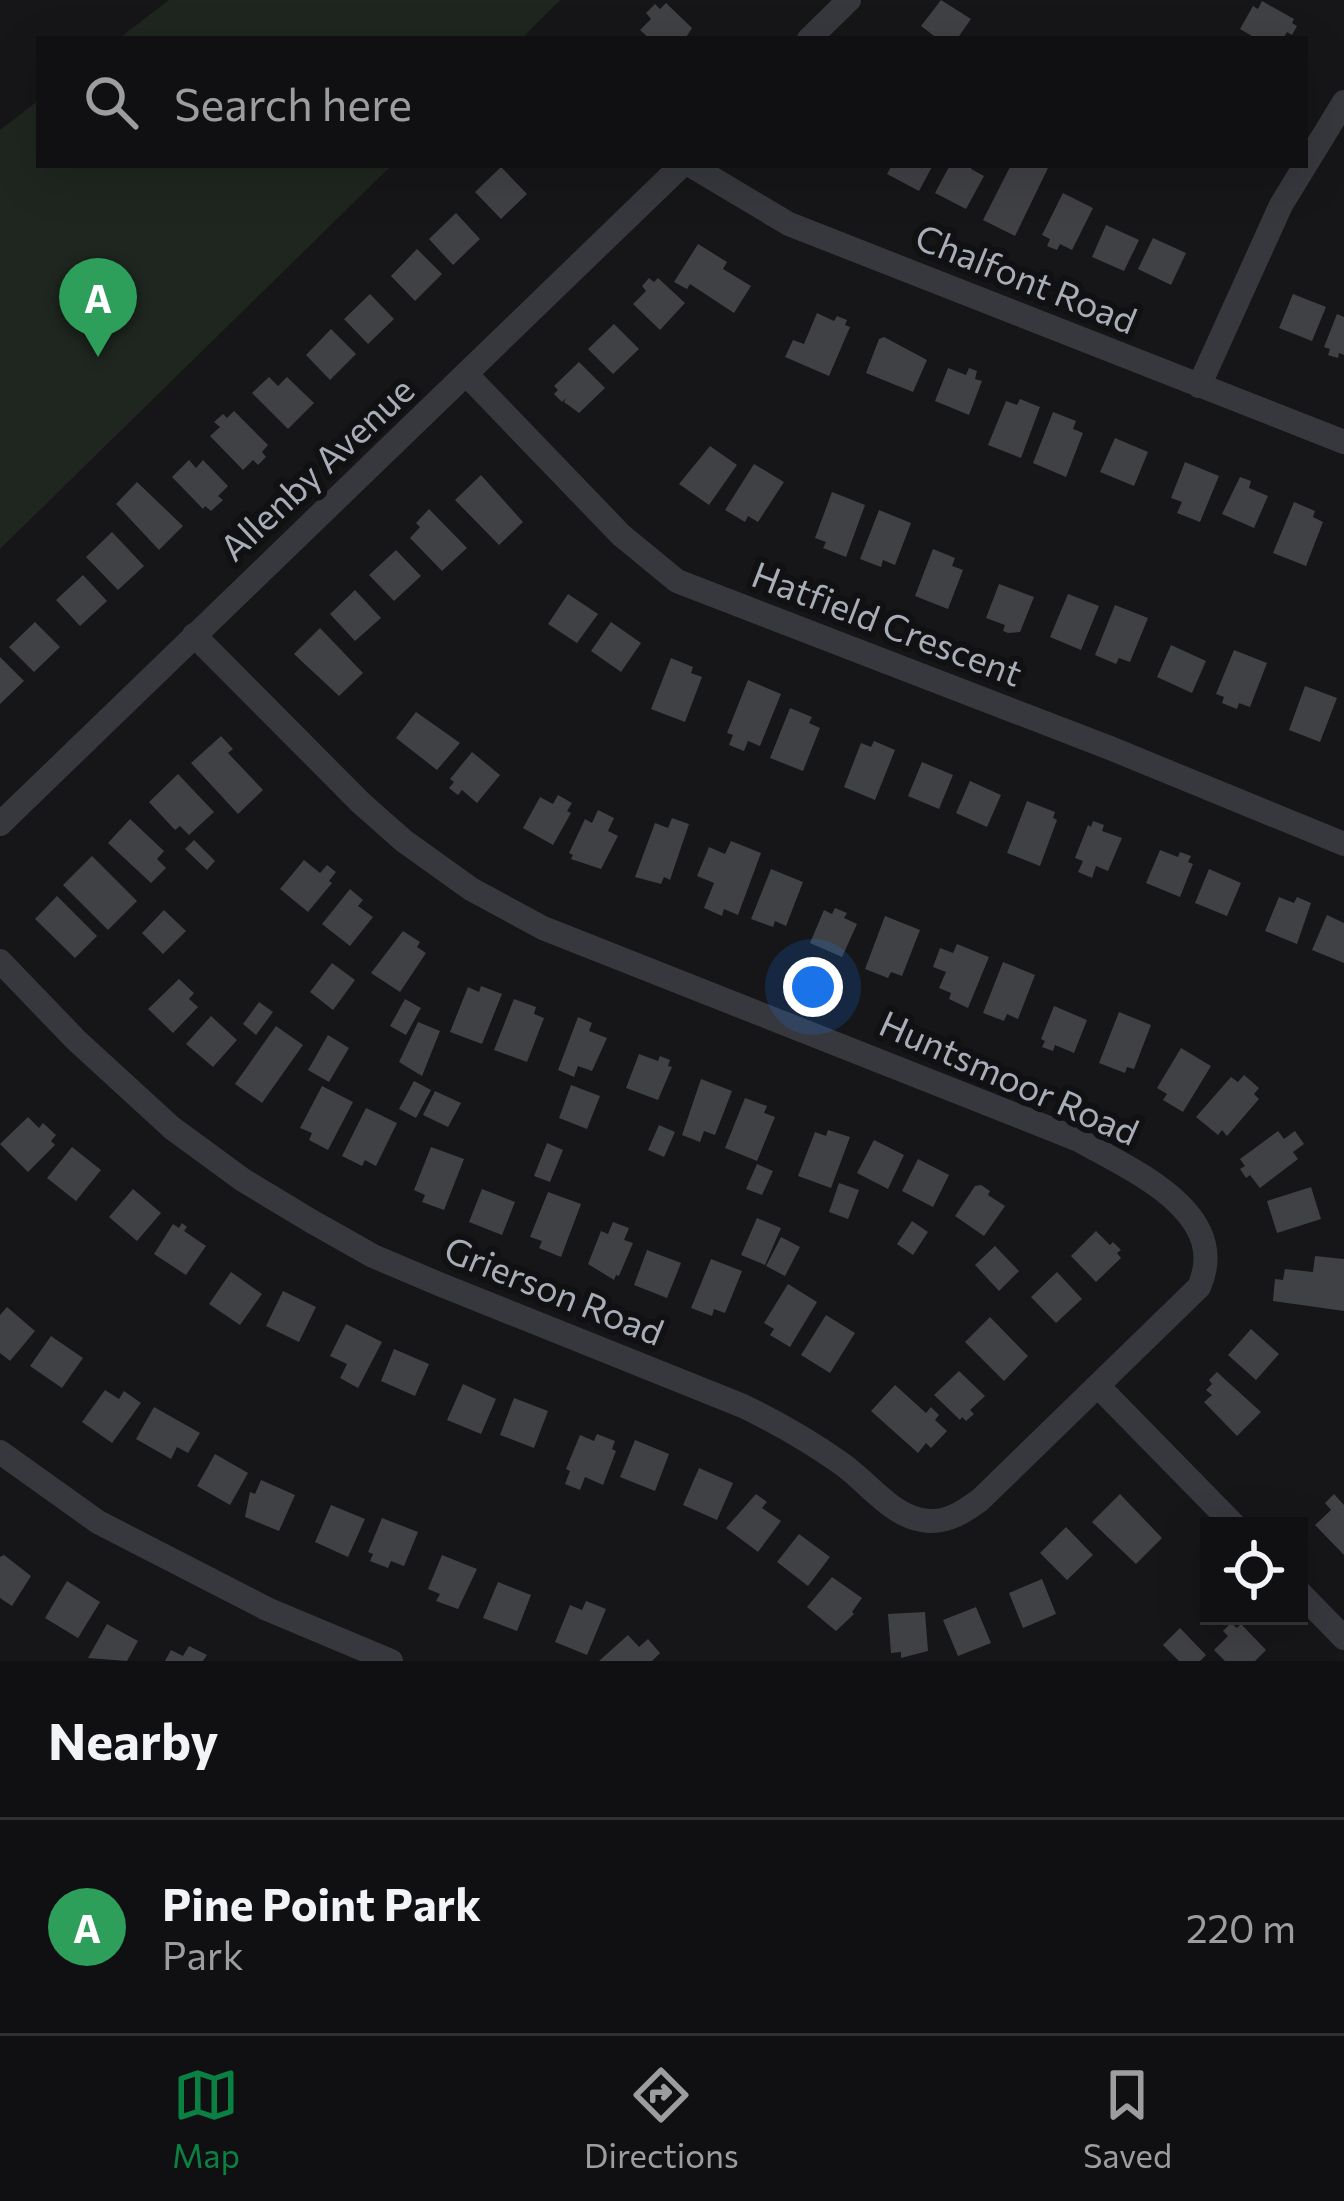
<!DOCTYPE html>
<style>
body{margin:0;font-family:Commissioner,sans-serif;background:#1e1e20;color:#f1f3f6}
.controls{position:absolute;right:36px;bottom:36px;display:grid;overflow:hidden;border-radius:0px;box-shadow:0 12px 48px #0002}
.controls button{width:108px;height:108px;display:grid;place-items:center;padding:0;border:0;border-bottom:3px solid #303032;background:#101012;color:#f1f3f6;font:60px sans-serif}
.you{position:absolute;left:813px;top:987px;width:42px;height:42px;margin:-30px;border:9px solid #fff;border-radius:50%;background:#1a73e8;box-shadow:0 0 0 18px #1a73e833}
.badge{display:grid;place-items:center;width:78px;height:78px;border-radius:50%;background:#0b8043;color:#fff;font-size:39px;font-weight:700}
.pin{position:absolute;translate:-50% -99px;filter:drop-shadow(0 3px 6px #0008)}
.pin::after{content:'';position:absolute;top:63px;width:42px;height:36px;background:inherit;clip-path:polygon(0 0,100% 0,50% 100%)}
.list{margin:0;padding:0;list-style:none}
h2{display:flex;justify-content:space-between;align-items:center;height:156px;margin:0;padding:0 48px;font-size:51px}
h2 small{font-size:39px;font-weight:400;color:#9c9d9f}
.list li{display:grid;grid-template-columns:78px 1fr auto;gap:36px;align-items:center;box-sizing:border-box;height:216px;padding:0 48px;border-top:3px solid #303032}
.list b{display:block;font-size:45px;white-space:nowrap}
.list p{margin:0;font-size:39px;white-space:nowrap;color:#9c9d9f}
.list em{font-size:39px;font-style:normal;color:#9c9d9f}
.icon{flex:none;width:66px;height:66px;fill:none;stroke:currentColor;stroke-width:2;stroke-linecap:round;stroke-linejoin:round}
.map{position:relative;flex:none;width:1344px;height:1661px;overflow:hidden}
.search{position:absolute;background:#101012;box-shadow:0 12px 48px #0002;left:36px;right:36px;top:36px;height:132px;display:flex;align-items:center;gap:30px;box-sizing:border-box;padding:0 42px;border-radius:0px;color:#9c9d9f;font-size:45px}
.sheet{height:372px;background:#101012}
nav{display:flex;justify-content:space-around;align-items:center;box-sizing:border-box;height:168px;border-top:3px solid #303032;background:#101012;font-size:33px;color:#9c9d9f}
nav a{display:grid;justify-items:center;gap:6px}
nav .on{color:#0b8043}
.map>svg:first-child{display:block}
</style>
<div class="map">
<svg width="1344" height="1661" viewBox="0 0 1344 1661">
<rect width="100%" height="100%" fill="#161618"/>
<!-- green -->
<path fill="#1e261f" d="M169,0H560L521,39H118Z
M39,100V165H392L0,549V130Z"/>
<!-- building -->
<path fill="#404145" d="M941,0L971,19L957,39H938L921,26Z
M1262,1L1294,19L1292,23L1297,26L1292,35L1287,32L1283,39H1257L1240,29L1253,6L1258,9Z
M666,3L692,28L685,39H650L640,30L651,19L646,13L655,4L660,9Z
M892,165H933L919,191L887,174Z
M950,165H973L971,169L984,176L966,209L935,193Z
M1011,165L1048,168L1015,236L983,220Z
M501,167L527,194L501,219L475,192Z
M1063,193L1093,208L1072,250L1060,244L1057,250L1047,246L1050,239L1042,235Z
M456,213L480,239L453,265L429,239Z
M1106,225L1139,240L1124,271L1092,257Z
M1153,238L1186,253L1171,285L1138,269Z
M698,244L727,262L723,269L751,286L734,313L690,284L687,289L674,282Z
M417,249L442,274L415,301L391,276Z
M649,278L654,282L658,278L685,303L660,330L633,304L646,291L642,286Z
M370,294L394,319L368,344L344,319Z
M1293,294L1326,307L1312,341L1279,328Z
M817,313L834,321L837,316L847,320L845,325L850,327L829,376L785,357L793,340L804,344Z
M1337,314L1344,317V355L1339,353L1338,358L1328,355L1330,349L1324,347Z
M614,324L639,349L613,374L588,349Z
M331,329L356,354L330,380L306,355Z
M884,337L927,360L913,392L866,373L879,339Z
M579,362L605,388L579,413L564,402L566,398L562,402L554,394L558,390L554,386Z
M948,368L966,375L969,368L977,371L975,379L982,381L969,415L935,401Z
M269,377L278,386L287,377L314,403L288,429L252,393Z
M1020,399L1040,407L1021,458L988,445L1006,401L1017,405Z
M234,411L268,445L262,452L266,457L258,465L253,460L243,470L210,436L220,427L214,422L223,414L227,418Z
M1053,412L1076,421L1073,429L1083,433L1066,477L1033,463Z
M1115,438L1148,452L1134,486L1100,472Z
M710,446L737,465L709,505L679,484Z
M189,460L196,468L203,460L228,486L218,496L223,500L211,511L205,506L203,509L172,477Z
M1185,462L1219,476L1200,522L1177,513L1182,502L1171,498Z
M754,464L784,482L758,522L748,516L745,522L725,510Z
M481,475L523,522L499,545L455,500Z
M1240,477L1251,481L1249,488L1268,496L1254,528L1222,514Z
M137,482L183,526L159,550L116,504Z
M832,492L865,505L846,557L823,548L826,542L815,538Z
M1294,502L1315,511L1313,517L1323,522L1306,566L1273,553Z
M429,509L467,548L442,571L410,538L420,527L416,523Z
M879,510L911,523L895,565L883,560L881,567L860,559Z
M112,532L144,566L118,590L86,557Z
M933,549L955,558L952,566L963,570L948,609L915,596Z
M396,550L421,576L394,601L369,575Z
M83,575L107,601L80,626L56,600Z
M999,584L1034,597L1020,632L1008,633L1003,631L1005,625L986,618Z
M355,590L381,618L355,641L330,614Z
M568,594L598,614L577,643L548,624Z
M1068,594L1099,606L1081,650L1050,637Z
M1115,605L1148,618L1130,662L1119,658L1116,664L1095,655Z
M35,622L60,647L34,672L9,647Z
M611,622L641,643L621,672L591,651Z
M320,628L363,673L339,696L294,654Z
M1171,645L1206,661L1192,693L1157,677Z
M1234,650L1267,663L1250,707L1239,703L1237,709L1222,703L1224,697L1216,694Z
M0,657L24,681L0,704Z
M671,658L693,667L691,673L702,677L685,722L651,709Z
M748,680L781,694L760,746L748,741L744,751L729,745L733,735L727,733Z
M1305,686L1337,698L1320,742L1289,730Z
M790,708L812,717L809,723L820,728L803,771L770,758Z
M416,712L460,743L437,770L396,738Z
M221,736L233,749L228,753L263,790L238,814L191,763Z
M874,741L895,750L875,800L844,787L861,743L871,747Z
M472,752L500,775L477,803L462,790L458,795L449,788L454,782L450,779Z
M922,762L953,775L939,809L908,796Z
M178,774L214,812L189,835L180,826L175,830L149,802Z
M970,781L1001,795L987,827L956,813Z
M558,795L572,803L567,811L571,813L553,845L523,828L540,797L553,804Z
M1027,801L1055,812L1053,818L1057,820L1040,866L1007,853Z
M598,810L614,818L608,831L618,836L601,869L571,859L573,855L569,853L585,819L592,823Z
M672,818L689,824L670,880L664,877L661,884L635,877L655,823L668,828Z
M130,819L164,851L157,859L166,868L151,883L108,843Z
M1093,821L1104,825L1102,831L1122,838L1108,871L1096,866L1092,878L1078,872L1083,861L1075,858L1088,825L1091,827Z
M194,840L215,861L207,870L185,849Z
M731,841L761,853L738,915L724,909L722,916L704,908L714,883L697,876L709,847L725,854Z
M1160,850L1178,857L1180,852L1191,856L1188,862L1193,864L1180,897L1146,883Z
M92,856L137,901L108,930L63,885Z
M304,860L320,873L327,865L336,872L329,881L332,883L308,912L280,889Z
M771,869L803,882L786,926L775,921L773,927L751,919Z
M1209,869L1241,883L1227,916L1195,903Z
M350,889L363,900L358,906L373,917L350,946L322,924Z
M57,896L97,936L75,958L35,919Z
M1279,897L1294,903L1297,897L1311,903L1297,944L1265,931Z
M835,908L847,913L844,918L857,924L842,957L810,943L824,910L832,914Z
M164,910L186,931L163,954L142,933Z
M1327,915L1344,923V963L1312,950Z
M885,916L920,930L902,976L891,972L888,978L865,969Z
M403,931L420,942L417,947L426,953L400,992L371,973Z
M957,944L989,957L968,1008L949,999L951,993L939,988L946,972L933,967L940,948L953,953Z
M1003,962L1035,975L1018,1019L1007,1014L1004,1021L983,1013Z
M332,963L355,980L333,1010L310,992Z
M179,979L194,993L189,999L198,1007L173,1033L148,1009Z
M481,986L502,994L482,1044L450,1032L468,987L479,992Z
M405,999L421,1008L406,1035L390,1026Z
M514,999L536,1007L534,1014L544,1018L527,1062L494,1050Z
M259,1002L273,1012L256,1035L243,1024Z
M1054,1006L1087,1020L1074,1053L1055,1045L1053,1051L1042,1047L1045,1041L1041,1039Z
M1119,1012L1151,1025L1134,1069L1127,1067L1125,1073L1099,1063Z
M211,1016L237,1040L213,1067L186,1044Z
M578,1017L592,1023L589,1031L607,1038L592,1071L578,1066L574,1077L558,1070Z
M418,1022L440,1031L422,1076L399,1062Z
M276,1026L303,1045L262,1103L235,1084Z
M328,1035L349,1048L329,1082L308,1070Z
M1181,1048L1211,1066L1183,1112L1163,1100L1167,1094L1157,1088Z
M639,1054L658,1061L660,1056L670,1060L668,1066L672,1067L658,1100L626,1088Z
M1244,1075L1259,1088L1254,1094L1259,1099L1227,1136L1222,1130L1218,1135L1196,1117L1231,1077L1238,1082Z
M701,1079L732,1091L715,1135L704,1131L700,1142L682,1135Z
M414,1081L431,1090L416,1118L399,1109Z
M571,1085L600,1096L587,1129L559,1118Z
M322,1086L353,1102L328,1150L309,1140L312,1133L300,1128Z
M435,1091L461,1103L448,1127L423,1115Z
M745,1098L767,1106L764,1113L775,1117L757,1161L725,1148Z
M366,1108L397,1123L376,1166L365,1160L362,1166L342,1156Z
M28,1117L39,1128L43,1123L56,1135L51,1141L55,1145L28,1172L0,1144Z
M659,1125L675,1132L664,1157L648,1150Z
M828,1130L850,1137L831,1188L798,1176L815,1132L826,1136Z
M1278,1131L1284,1139L1295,1131L1304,1144L1293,1152L1298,1159L1260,1188L1250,1175L1246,1178L1240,1169L1245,1166L1240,1159Z
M874,1140L904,1155L888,1189L857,1173Z
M547,1143L563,1150L550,1182L534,1176Z
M72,1147L101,1170L76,1201L47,1178Z
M431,1147L464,1159L444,1210L422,1202L425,1195L414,1190Z
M918,1159L949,1175L933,1207L902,1191Z
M757,1164L773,1171L762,1195L746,1189Z
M839,1183L859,1190L848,1219L829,1212Z
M981,1185L990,1191L988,1195L1005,1206L984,1236L955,1216L975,1186Z
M1311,1187L1321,1219L1277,1233L1267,1201Z
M133,1189L161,1213L137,1241L109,1217Z
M482,1189L515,1202L502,1235L469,1222Z
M548,1192L581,1204L561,1257L539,1248L542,1241L530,1237Z
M757,1218L781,1228L765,1265L741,1255Z
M912,1221L928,1232L913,1255L897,1244Z
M613,1222L629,1228L624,1240L633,1243L619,1276L616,1275L614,1280L588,1264L601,1231L608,1234Z
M182,1223L187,1227L184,1231L206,1246L186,1275L154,1254L173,1224L179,1228Z
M1096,1231L1110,1245L1113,1242L1121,1250L1117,1253L1121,1258L1096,1282L1071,1256Z
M781,1237L800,1247L785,1276L766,1266Z
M995,1246L1019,1271L999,1291L975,1265Z
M647,1250L681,1263L667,1298L634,1285Z
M1315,1256L1344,1259V1311L1273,1301L1275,1279L1283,1280L1285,1269L1313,1272Z
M711,1259L742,1271L725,1313L714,1309L712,1316L691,1308Z
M231,1272L262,1294L240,1325L209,1304Z
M1057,1272L1082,1299L1056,1323L1031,1297Z
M788,1284L817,1302L790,1347L770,1335L774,1329L764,1323Z
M283,1291L316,1307L299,1342L266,1326Z
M7,1307L35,1331L10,1361L0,1353V1315Z
M826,1315L855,1333L830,1373L801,1355Z
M990,1317L1028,1356L1004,1381L965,1342Z
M346,1324L382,1342L358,1388L340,1378L347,1364L330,1356Z
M1251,1329L1279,1354L1256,1380L1228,1355Z
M51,1336L83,1358L62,1388L30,1366Z
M394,1349L429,1364L415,1396L381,1381Z
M959,1371L985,1396L970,1410L974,1414L966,1421L962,1417L960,1420L934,1395Z
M1217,1372L1261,1412L1237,1436L1204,1402L1212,1395L1206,1390L1212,1384L1209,1380Z
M463,1384L496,1399L481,1434L447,1420Z
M895,1385L926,1413L931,1407L939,1415L935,1420L947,1431L931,1448L926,1443L918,1453L871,1411Z
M105,1390L119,1399L124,1391L141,1403L112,1443L82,1422Z
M514,1398L548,1411L534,1448L500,1435Z
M154,1407L200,1433L188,1453L177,1447L171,1459L136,1439Z
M597,1434L615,1441L612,1449L616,1451L603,1485L585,1477L580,1490L565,1484L570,1471L566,1469L580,1435L594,1441Z
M635,1440L669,1454L655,1491L620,1477Z
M215,1454L248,1473L230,1505L197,1486Z
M699,1468L733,1483L717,1520L683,1505Z
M261,1480L295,1495L279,1531L245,1517L250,1492L255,1494Z
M756,1494L767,1502L762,1508L781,1521L758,1552L726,1528Z
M1120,1494L1162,1538L1136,1564L1092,1522Z
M1334,1494L1344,1505V1555L1315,1525L1331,1510L1325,1503Z
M331,1505L365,1519L348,1557L315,1542Z
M382,1518L418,1532L404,1566L391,1561L388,1568L370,1561L373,1554L368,1552Z
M1066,1527L1093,1555L1067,1580L1040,1553Z
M799,1534L830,1557L808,1586L777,1562Z
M4,1555L31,1576L12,1606L0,1598V1557Z
M442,1555L477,1569L458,1609L436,1601L440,1594L428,1589Z
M832,1577L862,1598L852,1612L854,1614L836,1631L807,1607Z
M1042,1579L1056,1614L1023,1628L1009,1593Z
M67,1581L100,1602L78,1638L45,1618Z
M498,1582L531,1595L517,1631L483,1618Z
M586,1601L606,1609L587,1655L555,1642L570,1605L582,1610Z
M976,1607L991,1643L958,1656L943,1620Z
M925,1612L928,1651L901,1658V1652L891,1653L888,1614Z
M1231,1623L1237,1628L1241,1624L1266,1650L1255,1661H1225L1214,1650L1228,1636L1223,1631Z
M107,1624L138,1641L127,1661L88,1658Z
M1180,1628L1206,1655L1200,1661H1179L1163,1645Z
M628,1635L639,1647L648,1639L660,1653L652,1661H599Z
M189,1646L207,1655L203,1661H165L171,1650L183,1656Z"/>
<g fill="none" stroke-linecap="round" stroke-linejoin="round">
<!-- street -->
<path stroke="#37383d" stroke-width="24" d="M809,39L849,0
M690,165L789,224L1344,442
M468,376L621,535L677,581L1110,748L1344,844
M1199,386L1281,205L1344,102
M0,824L682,165
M0,961L76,1040L172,1128L243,1180L311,1221L373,1256L439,1284L743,1406C778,1423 811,1442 842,1464C869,1483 893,1519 929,1521C949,1522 965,1511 980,1500L1199,1287C1232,1212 1131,1170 1079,1140L543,928L471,889L404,841L361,803L194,635
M1098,1386L1235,1526
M0,1452L98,1522L267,1609L391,1661
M1299,1592L1344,1638"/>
</g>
<g text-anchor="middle" stroke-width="12" stroke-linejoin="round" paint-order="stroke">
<!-- street labels -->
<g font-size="36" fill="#a8adb8" stroke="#111113">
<text transform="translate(1026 279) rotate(22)" y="13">Chalfont Road</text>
<text transform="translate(317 469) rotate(-43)" y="13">Allenby Avenue</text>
<text transform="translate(887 624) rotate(21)" y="13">Hatfield Crescent</text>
<text transform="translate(1009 1078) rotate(24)" y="13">Huntsmoor Road</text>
<text transform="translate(554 1291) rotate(22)" y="13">Grierson Road</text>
</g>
</g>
</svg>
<div class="controls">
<button><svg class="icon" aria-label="locate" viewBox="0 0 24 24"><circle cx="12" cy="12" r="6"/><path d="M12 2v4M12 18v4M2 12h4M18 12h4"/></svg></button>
</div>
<div class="you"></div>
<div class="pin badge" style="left:98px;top:357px;background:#2e9e5b">A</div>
<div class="search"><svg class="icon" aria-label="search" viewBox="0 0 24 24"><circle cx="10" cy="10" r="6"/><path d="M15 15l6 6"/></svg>Search here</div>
</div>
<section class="sheet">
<h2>Nearby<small></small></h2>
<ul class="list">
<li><span class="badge" style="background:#2e9e5b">A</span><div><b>Pine Point Park</b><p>Park</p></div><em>220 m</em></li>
</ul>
</section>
<nav>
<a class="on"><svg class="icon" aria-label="map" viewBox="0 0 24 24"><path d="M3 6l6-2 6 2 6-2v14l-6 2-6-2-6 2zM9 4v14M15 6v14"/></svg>Map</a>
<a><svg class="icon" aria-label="directions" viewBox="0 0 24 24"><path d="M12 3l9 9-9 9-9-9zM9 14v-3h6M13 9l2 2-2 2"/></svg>Directions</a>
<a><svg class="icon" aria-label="saved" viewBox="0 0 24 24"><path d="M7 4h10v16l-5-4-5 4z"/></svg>Saved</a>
</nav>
